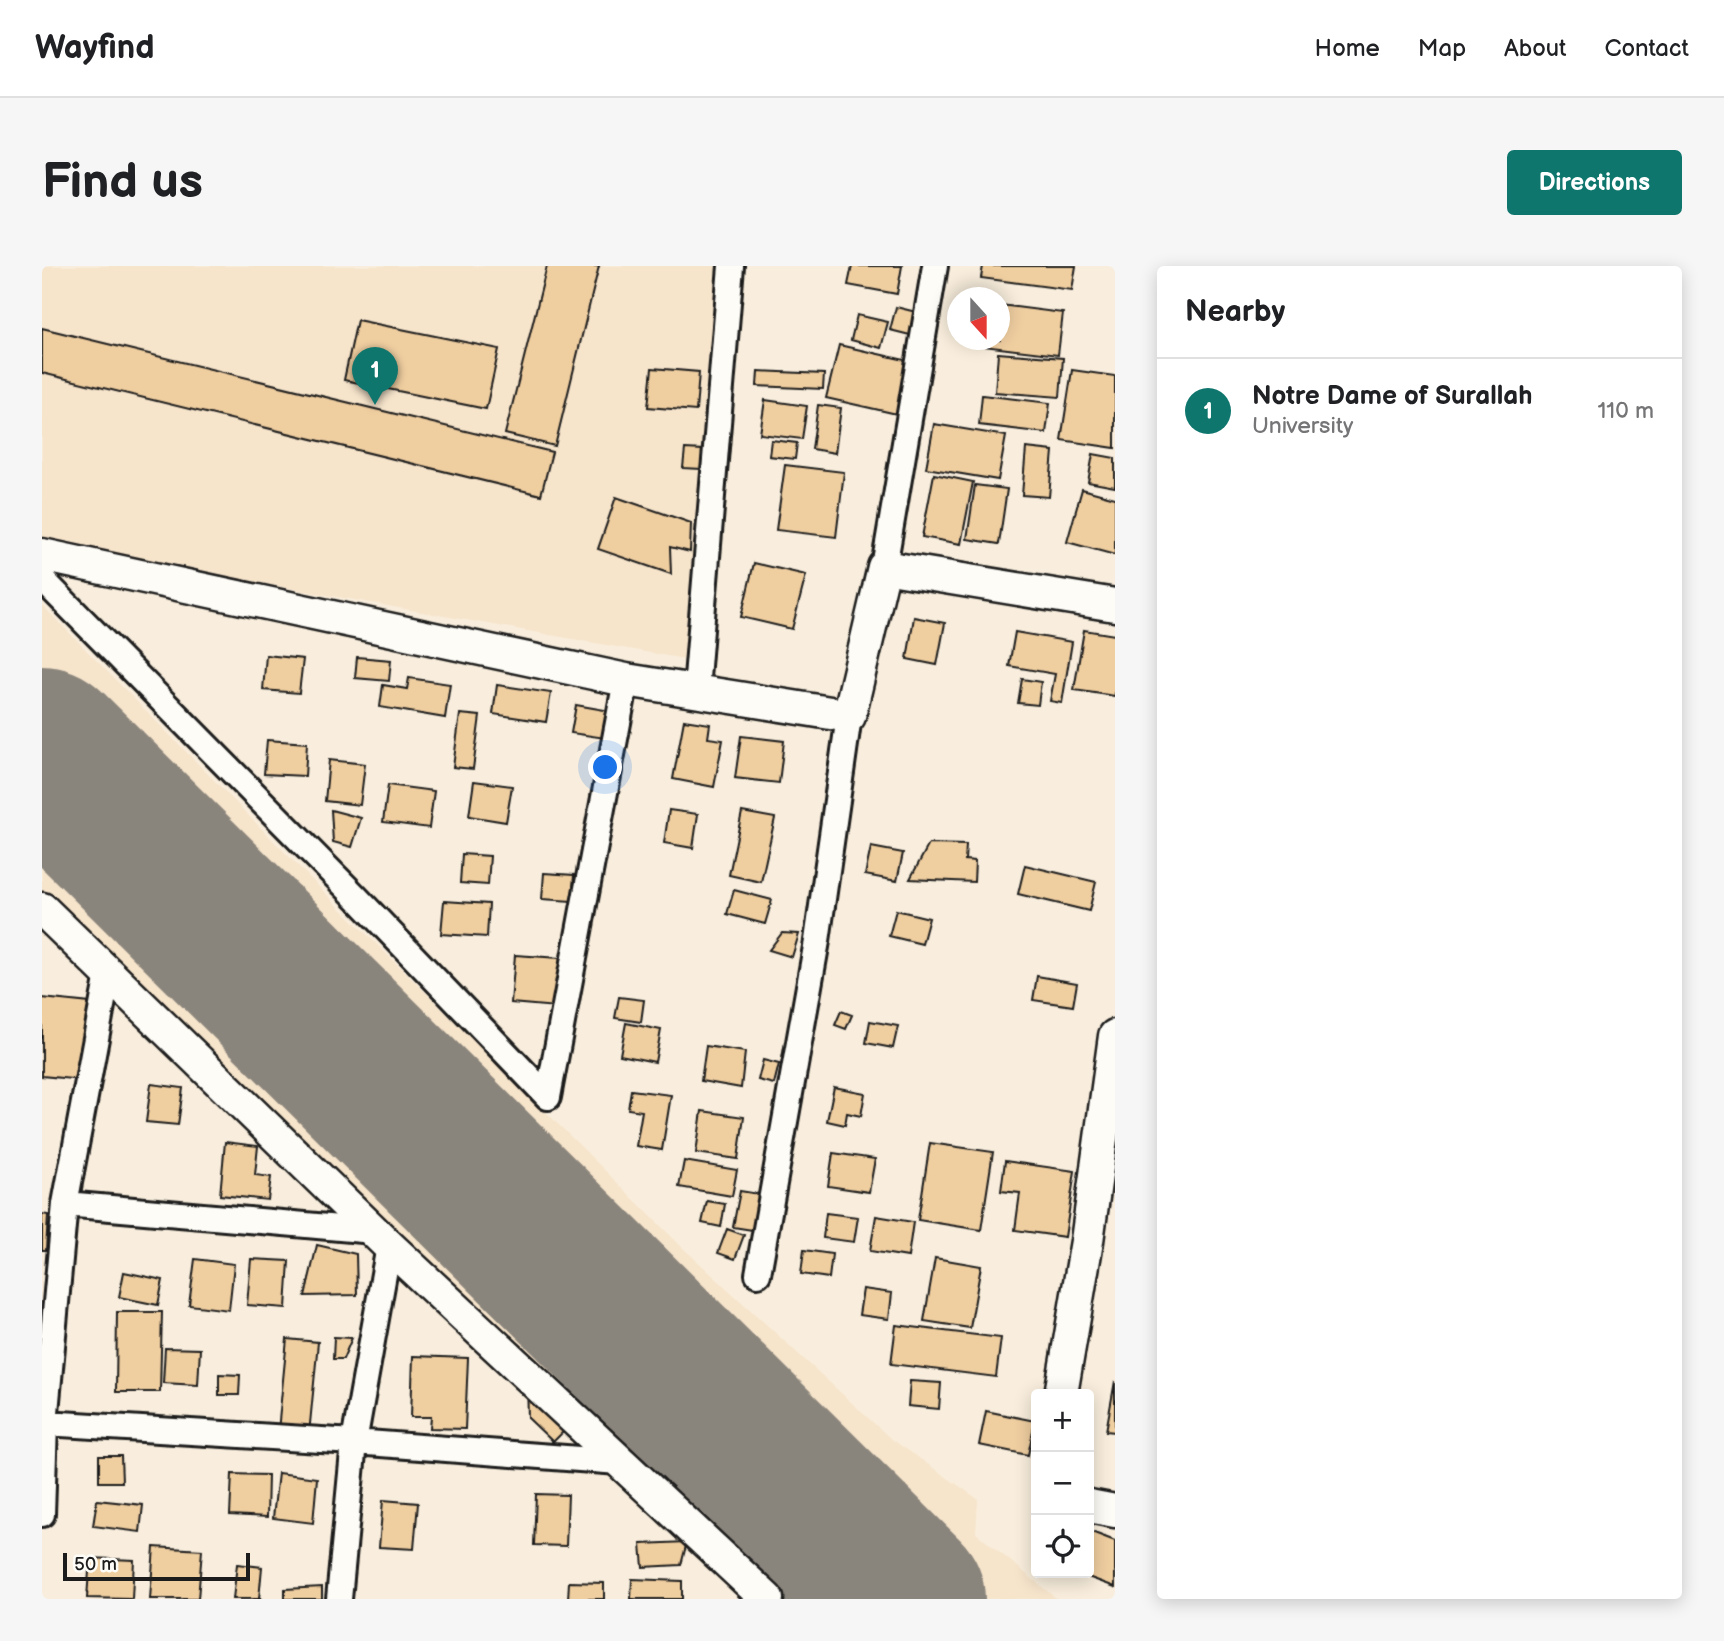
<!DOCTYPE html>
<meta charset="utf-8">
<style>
body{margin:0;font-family:"Balsamiq Sans",sans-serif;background:#f6f6f6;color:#202124}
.controls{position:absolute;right:21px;bottom:21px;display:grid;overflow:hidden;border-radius:7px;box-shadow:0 4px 18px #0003}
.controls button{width:63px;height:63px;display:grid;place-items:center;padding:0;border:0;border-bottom:2px solid #e0e0e0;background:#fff;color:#202124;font:35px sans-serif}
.compass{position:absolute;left:905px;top:21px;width:63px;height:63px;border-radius:50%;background:#fff;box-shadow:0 4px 18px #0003;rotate:159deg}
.scale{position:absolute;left:21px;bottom:18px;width:187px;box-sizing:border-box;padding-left:7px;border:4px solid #1c1c1c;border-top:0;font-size:19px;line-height:24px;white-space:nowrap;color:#1c1c1c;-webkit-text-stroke:5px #fdfcf7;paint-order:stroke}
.you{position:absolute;left:564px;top:502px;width:24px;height:24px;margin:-18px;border:5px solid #fff;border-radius:50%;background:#1a73e8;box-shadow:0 0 0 10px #1a73e833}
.badge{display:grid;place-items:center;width:46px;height:46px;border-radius:50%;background:#0f766e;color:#fff;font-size:23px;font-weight:700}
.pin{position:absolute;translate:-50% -58px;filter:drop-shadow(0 2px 4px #0008)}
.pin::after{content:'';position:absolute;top:37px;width:24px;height:21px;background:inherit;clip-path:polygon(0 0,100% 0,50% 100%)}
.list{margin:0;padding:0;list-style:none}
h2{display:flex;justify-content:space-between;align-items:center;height:91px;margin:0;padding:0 28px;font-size:30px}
h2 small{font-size:23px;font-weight:400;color:#757577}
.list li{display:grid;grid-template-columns:46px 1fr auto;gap:21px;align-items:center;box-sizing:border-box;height:105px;padding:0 28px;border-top:2px solid #e0e0e0}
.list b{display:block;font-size:26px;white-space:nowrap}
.list p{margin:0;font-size:23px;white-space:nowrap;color:#757577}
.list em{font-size:23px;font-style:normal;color:#757577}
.icon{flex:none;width:38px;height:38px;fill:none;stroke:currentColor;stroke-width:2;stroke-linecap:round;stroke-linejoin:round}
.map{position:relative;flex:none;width:1073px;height:1333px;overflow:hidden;border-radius:7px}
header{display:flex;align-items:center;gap:42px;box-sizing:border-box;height:98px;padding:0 35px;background:#fff;border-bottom:2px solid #e0e0e0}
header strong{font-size:33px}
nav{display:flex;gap:38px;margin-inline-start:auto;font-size:24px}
.intro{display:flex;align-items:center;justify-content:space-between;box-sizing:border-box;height:168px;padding:0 42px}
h1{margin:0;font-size:49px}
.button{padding:18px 32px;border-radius:7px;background:#0f766e;color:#fff;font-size:24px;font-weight:700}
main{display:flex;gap:42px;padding:0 42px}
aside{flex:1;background:#fff;border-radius:7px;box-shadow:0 4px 18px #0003}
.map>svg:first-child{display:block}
</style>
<header>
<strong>Wayfind</strong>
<nav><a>Home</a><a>Map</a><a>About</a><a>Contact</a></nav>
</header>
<div class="intro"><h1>Find us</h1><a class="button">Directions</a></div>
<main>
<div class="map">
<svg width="1073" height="1333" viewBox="0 0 1073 1333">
<rect width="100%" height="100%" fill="#f9eedd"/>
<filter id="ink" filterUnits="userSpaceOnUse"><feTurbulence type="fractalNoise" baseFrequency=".0143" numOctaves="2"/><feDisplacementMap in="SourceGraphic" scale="14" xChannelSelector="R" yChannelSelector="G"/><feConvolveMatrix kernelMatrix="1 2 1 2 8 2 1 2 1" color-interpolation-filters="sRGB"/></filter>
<g filter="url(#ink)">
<!-- built -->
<path fill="#f6e4cb" d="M0,0H675L648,394L0,278Z
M0,339L266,610L641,982L848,1172L936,1233L934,1267L1015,1333H738L0,630Z"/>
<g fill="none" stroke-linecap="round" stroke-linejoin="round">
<!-- runway -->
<path stroke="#8a857c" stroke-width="168" d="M0,484L859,1333"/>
</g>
<!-- building -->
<path fill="#efcea0" stroke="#1c1c1c" stroke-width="2" d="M505,0H557L513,180L463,168Z
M810,0H860L855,28L806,19Z
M941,0H1034L1030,24L939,12Z
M958,39L1021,47L1016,89L933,79L934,74H958Z
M854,41L874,46L868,69L848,64Z
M815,49L846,56L839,82L809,74Z
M315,54L457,83L444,143L302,114Z
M0,62L510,186L499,229L0,107Z
M797,79L867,95L855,148L784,132Z
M956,87L1021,92L1018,131L953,126Z
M610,102L657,106L654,145L606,141Z
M1030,104L1073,110V182L1019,174Z
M716,105L782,108L781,123L715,120Z
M940,129L1008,137L1004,167L937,159Z
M723,134L765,140L760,173L718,168Z
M776,139L799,142L793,187L770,183Z
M892,158L964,170L956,214L884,202Z
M729,174L755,177L753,193L727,190Z
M984,182L1011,185L1007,231L980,229Z
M643,183L661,184L660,203L641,202Z
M1051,188L1073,192V221L1046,216Z
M743,199L802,206L794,271L734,264Z
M892,208L931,216L919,278L880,271Z
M933,219L965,223L957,278L925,273Z
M1040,223L1073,232V289L1025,276Z
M574,231L649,257L648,286L628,281L629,308L556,283Z
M712,297L764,309L750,363L699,351Z
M872,351L903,357L895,399L865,393Z
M1042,364L1073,369V430L1032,424Z
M973,366L1030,376L1020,437L1008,435L1013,408L967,400Z
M224,389L261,393L257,427L221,424Z
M315,391L349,394L347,415L313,412Z
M367,412L408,418L403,452L338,441L341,419L365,423Z
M980,413L999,416L996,439L976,437Z
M455,419L509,427L504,456L451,448Z
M534,439L574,446L563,472L529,467Z
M418,448L438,450L431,503L411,501Z
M642,454L668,458L666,472L681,474L672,521L631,513Z
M699,470L742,475L737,517L693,512Z
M225,474L265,477L263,510L222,508Z
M287,494L323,498L318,539L283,535Z
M432,515L470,520L464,556L427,550Z
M346,519L392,525L387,562L341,556Z
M289,544L319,552L310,581L291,576Z
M627,544L656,548L651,582L622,577Z
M700,546L733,552L719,616L687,609Z
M887,578L924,579L923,594L933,595L932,616L868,613Z
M829,581L861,587L855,615L823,609Z
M420,588L448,590L446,619L418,617Z
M983,599L1054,616L1047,645L976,628Z
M502,607L532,609L530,635L500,633Z
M692,624L730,634L723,658L685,648Z
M402,635L447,638L445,671L399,668Z
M854,644L887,652L880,678L847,670Z
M740,667L757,668L750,691L727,684Z
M473,689L518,692L514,741L469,737Z
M995,710L1035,717L1031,740L991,734Z
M577,731L602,734L599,756L573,752Z
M0,732L48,737L40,814L0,810Z
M799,745L810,749L804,763L793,759Z
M828,755L856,760L851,782L824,777Z
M584,757L619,764L613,796L578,789Z
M664,780L703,786L699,822L659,815Z
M721,794L737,798L732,818L716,814Z
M109,818L141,822L136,859L104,856Z
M792,821L823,827L819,850L805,847L803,859L785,855Z
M589,824L629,829L620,884L594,880L600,845L586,843Z
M660,845L702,851L696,893L654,887Z
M183,876L216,880L213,909L229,911L226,934L178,929Z
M888,877L951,886L939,964L876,954Z
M791,887L833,893L827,926L786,920Z
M642,895L695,904L690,930L637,921Z
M963,895L1033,905L1023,971L973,964L978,927L959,925Z
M698,925L723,929L717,965L691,961Z
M665,935L683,938L679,961L660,957Z
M784,947L816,951L812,976L781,972Z
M0,948L6,949L4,984H0Z
M834,950L871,956L866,991L828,985Z
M685,963L702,969L693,993L676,987Z
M275,979L314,988L315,1029L263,1030Z
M762,984L790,988L787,1012L759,1008Z
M893,992L939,1000L928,1062L882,1055Z
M153,993L192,998L187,1044L147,1039Z
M209,993L247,995L244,1042L205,1039Z
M82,1006L121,1014L116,1039L77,1031Z
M821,1023L850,1027L847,1053L817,1049Z
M75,1046H120L118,1126H74Z
M854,1059L959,1072L954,1111L849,1098Z
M292,1071L310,1072L301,1093H291Z
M245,1073L276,1076L267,1168L236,1165Z
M123,1082L158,1083L156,1119L121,1117Z
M371,1090L426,1092L423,1163L388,1162L389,1151H369Z
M177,1108L198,1109L197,1129H177Z
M868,1115L899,1117L897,1143L866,1140Z
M1073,1115V1166L1064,1165Z
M485,1118L527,1160L511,1176L486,1152Z
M944,1145L993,1155L986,1189L937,1179Z
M57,1190H79L80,1216H57Z
M236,1207L275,1212L271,1257L231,1252Z
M190,1208L226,1209L225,1251L188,1249Z
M494,1228L526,1229L524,1280L492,1279Z
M55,1234L101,1239L98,1266L51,1260Z
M341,1234L376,1237L372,1283L337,1281Z
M1047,1265L1073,1275V1321L1035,1307H1047Z
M645,1276L639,1299L601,1301L599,1278Z
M112,1281L160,1284L156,1333H108Z
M48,1292L92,1294L90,1333L45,1332Z
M195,1298L220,1301L217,1333H220H191Z
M590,1313L640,1315V1333H589Z
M527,1316L562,1317V1333H526Z
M280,1321V1333H243V1323Z"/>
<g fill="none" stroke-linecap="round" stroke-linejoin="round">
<defs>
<path id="minor" d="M842,301L893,0
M0,313L315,632L506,831
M654,424L689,0
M506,831L584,414
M23,938L332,965
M716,1008L775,675L807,450
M3,1157L312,1176L577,1196
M0,1248L3,1157L23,938L66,708
M297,1333L312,1176L347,980"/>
<path id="tertiary" d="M0,289L584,414L807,450L842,301L1073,339
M0,643L347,980L725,1333
M1019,1128L1045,975L1073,770
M1047,1240L1073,1245"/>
</defs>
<!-- minor casing -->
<use href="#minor" stroke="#1c1c1c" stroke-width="30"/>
<!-- tertiary casing -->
<use href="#tertiary" stroke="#1c1c1c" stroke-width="37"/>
<!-- minor -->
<use href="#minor" stroke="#fdfcf7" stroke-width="24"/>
<!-- tertiary -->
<use href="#tertiary" stroke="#fdfcf7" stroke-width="32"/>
</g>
</g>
</svg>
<div class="controls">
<button>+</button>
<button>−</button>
<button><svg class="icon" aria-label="locate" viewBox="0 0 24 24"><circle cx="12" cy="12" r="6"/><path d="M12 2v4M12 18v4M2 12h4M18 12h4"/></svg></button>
</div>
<svg class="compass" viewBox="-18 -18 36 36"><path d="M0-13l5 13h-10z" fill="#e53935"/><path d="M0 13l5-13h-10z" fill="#757577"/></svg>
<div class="scale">50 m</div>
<div class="you"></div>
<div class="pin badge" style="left:333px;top:139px">1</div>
</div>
<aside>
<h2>Nearby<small></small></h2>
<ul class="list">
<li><span class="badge">1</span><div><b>Notre Dame of Surallah</b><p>University</p></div><em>110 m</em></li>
</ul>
</aside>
</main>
